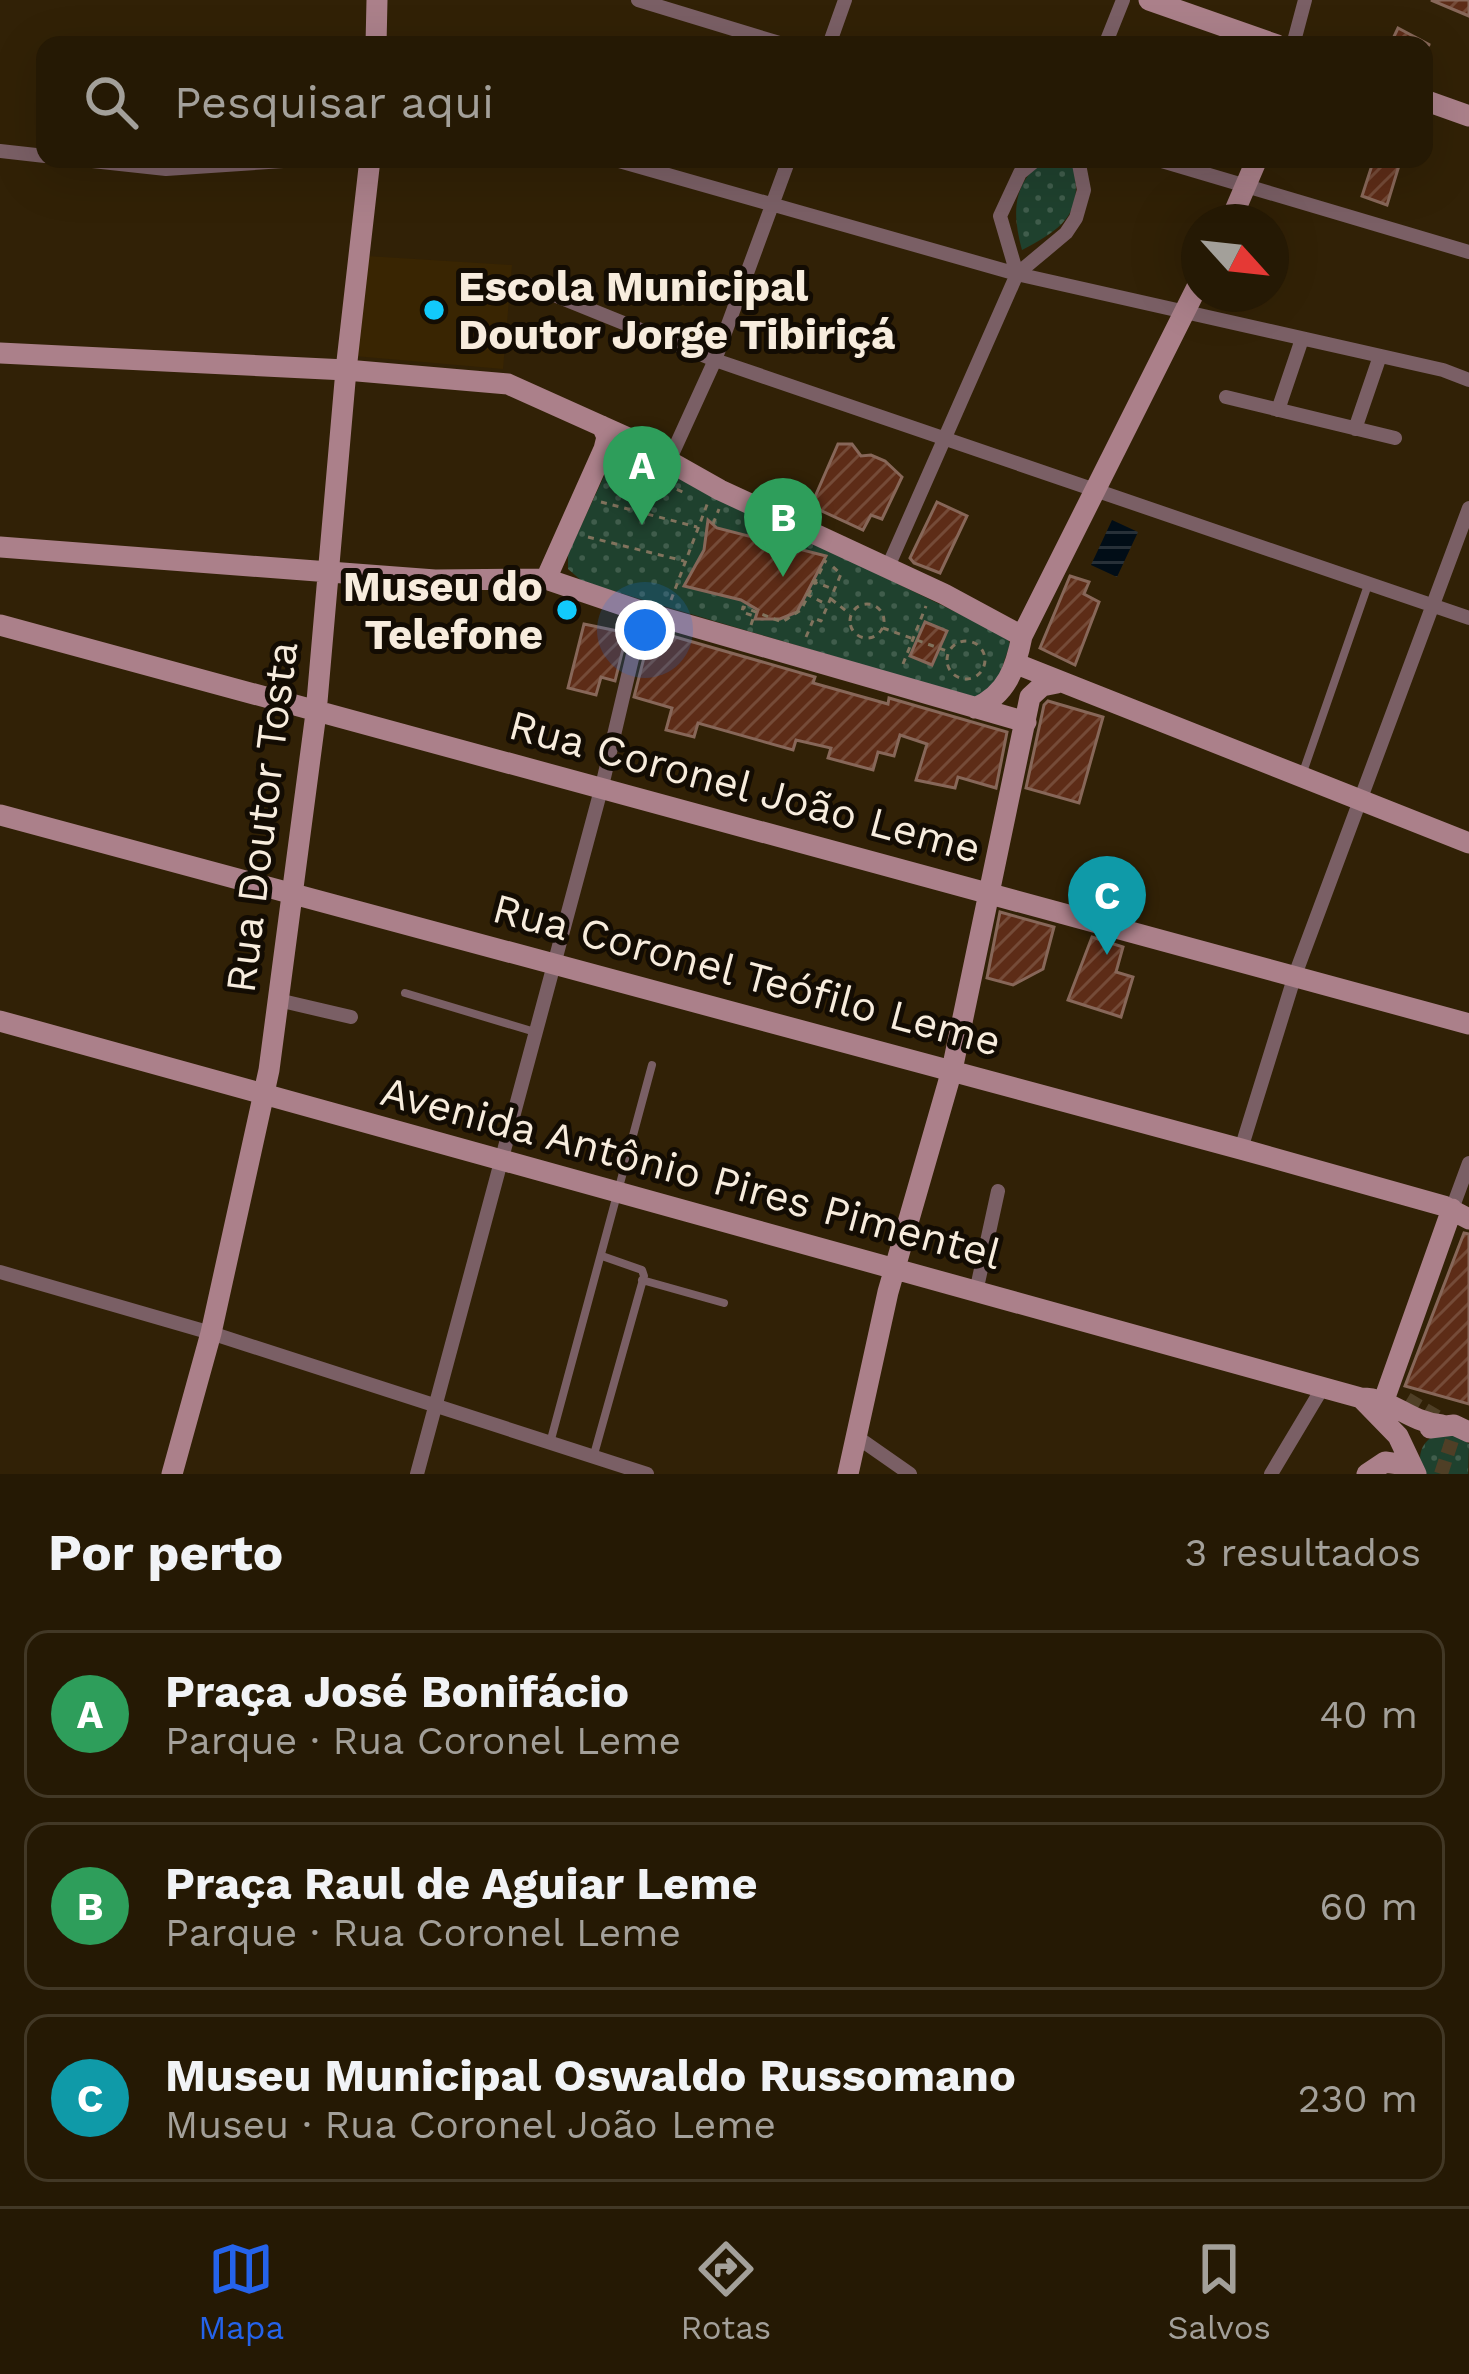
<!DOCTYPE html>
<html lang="pt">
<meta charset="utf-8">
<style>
body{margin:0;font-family:"Work Sans",sans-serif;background:#312613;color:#f1f3f6}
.compass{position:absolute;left:1181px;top:204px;width:108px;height:108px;border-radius:50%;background:#251904;box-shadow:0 12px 48px #0002;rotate:117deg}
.you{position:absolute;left:645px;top:630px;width:42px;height:42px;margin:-30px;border:9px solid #fff;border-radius:50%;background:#1a73e8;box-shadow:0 0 0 18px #1a73e833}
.badge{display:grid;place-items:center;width:78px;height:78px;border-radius:50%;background:#2563eb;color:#fff;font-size:39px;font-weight:700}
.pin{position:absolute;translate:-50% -99px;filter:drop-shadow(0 3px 6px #0008)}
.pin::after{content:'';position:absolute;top:63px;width:42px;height:36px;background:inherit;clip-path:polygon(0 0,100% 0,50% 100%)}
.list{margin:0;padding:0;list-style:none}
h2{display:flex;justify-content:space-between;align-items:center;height:156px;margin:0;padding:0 48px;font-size:51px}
h2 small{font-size:39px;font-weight:400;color:#a3a09a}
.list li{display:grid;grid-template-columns:78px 1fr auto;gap:36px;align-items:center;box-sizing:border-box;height:168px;margin:0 24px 24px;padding:0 24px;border:3px solid #423826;border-radius:24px}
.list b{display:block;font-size:45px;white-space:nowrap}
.list p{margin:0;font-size:39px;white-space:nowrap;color:#a3a09a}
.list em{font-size:39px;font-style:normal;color:#a3a09a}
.icon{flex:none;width:66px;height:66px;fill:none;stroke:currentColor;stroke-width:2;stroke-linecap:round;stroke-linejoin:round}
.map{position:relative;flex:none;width:1469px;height:1474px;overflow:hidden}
.search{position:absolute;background:#251904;box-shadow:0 12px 48px #0002;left:36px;right:36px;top:36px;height:132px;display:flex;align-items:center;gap:30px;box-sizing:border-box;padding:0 42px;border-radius:24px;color:#a3a09a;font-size:45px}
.sheet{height:732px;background:#251904}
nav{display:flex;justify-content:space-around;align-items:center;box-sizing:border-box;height:168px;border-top:3px solid #423826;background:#251904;font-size:33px;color:#a3a09a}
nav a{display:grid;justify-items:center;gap:6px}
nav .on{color:#2563eb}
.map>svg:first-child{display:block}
</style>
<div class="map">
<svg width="1469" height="1474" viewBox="0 0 1469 1474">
<defs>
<pattern id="green-dots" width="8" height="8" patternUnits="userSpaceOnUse" patternTransform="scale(3)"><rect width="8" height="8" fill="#1f412e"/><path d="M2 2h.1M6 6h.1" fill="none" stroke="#405d4c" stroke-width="1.8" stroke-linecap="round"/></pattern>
<pattern id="water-rules" width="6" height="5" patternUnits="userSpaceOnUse" patternTransform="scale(3)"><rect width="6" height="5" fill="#010d17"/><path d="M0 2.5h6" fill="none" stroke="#273038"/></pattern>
<pattern id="building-hatch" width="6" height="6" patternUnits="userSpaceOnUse" patternTransform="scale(3)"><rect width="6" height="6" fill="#5d2c17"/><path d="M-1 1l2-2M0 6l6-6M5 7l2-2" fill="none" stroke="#754b38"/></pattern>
</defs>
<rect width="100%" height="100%" fill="#312106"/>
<!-- built -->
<path fill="#392502" d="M367,256L512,265L503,369L354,356Z"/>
<!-- green -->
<path fill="url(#green-dots)" d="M1044,159H1071C1086,210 1066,227 1022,250C1012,213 1012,185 1044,159Z
M620,452H627L1007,637L1010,644L997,683L974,698L583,582L568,569V554L612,459Z
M1441,1432L1461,1437L1469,1444L1468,1474H1423C1416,1455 1421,1440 1441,1432Z"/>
<!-- water -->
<path fill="url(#water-rules)" d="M1112,520L1138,532L1117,577L1091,565Z"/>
<!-- building -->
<path fill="url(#building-hatch)" stroke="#876759" stroke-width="3" d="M1431,0H1469V16Z
M1398,28L1430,45H1390Z
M1374,159H1401L1387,205L1362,196Z
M838,444H852L861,456L871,455L885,461L902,477L882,519L871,515L863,530L811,506Z
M937,502L967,516L940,573L914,563L910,558Z
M708,520L717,528L826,556L797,612L780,619H755L758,610L741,600L684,586L704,550Z
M1070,576L1089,582L1084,594L1099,602L1075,665L1040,648Z
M925,622L947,631L932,665L910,656Z
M584,624L627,633L615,681L601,677L596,695L568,688Z
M651,630L815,677L813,683L888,704L889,698L1007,732L996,788L958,777L955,788L916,780L927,744L900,735L894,756L878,752L873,770L828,758L831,748L796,740L793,750L698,723L694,737L666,730L672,708L634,697Z
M1048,701L1103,717L1079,803L1026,788L1044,705Z
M1000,912L1054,927L1043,969L1013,985L987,978Z
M1092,937L1123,947L1116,972L1133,977L1121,1017L1068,1000Z
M1464,1233L1469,1234V1404L1405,1386Z"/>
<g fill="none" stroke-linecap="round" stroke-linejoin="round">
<!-- street-tunnel -->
<path stroke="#4f3f26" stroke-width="14" stroke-dasharray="14 7" stroke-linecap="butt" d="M1407,1399L1439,1418
M1441,1474L1456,1428"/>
<!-- path -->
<path stroke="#81735d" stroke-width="3" stroke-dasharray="6 6" stroke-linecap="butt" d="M645,466L641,474L685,493
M601,502L697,527
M638,514L641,506
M713,524L719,509
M588,537L684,561
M812,581L833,589
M806,594L826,604
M831,599L850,614
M671,600L708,502
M850 621a17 17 0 1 1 34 0a17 17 0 1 1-34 0Z
M751,625L754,616L742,612L743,607L782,622L801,610L826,560
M883,628L947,651
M806,637L814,618L821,621L841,574L832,566
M947 660a19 19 0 1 1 38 0a19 19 0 1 1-38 0Z
M903,664L926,606"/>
<!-- lane -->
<path stroke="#7a5f65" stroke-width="8" d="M1302,775L1368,585
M405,993L535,1032
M642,1280L724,1303
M550,1443L652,1065
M593,1458L644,1276L642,1270L602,1256"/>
<!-- street -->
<path stroke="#7a5f65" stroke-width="14" d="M638,0L786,45
M829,45L845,0
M1105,45L1123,0
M1293,45L1305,0
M0,151L45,156
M74,159L166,169L313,159
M612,159L1017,274L1443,370L1469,380
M1155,159L1469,252
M1017,274L1000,216L1020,173L1037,159
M522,282L715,360L1469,618
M1226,397L1395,438
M1278,410L1302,339
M1355,429L1380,356
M668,463L715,360L789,159
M887,569L1017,274L1066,233L1076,218L1084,190L1078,159
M278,1000L351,1017
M1241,1149L1295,975L1469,508
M1452,1209L1469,1163
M0,1272L211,1333L647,1474
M976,1292L998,1191
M857,1437L910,1474
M417,1474L602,786L643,612
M1271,1474L1323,1387"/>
<!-- secondary -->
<path stroke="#ab808a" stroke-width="21" d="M1149,0L1277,45
M376,45L377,0
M1424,100L1469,116
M1230,222L1257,159
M0,353L346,370L508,384L626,437L720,490L944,594L1022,636
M0,547L435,580L546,579L643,612L1026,722
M546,579L604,449L607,437L602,426
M0,625L1469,1024
M1017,664L1469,843
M975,708C1007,695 1016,667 1022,636L1199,283
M0,815L1241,1149L1444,1206L1469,1219
M0,1021L1361,1398C1393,1398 1405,1421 1442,1425
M1362,1399L1398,1436L1416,1474
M1384,1400L1452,1209
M1430,1428L1454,1425L1469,1432
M172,1474L211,1333L269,1070L316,713L346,370L370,159
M848,1474L888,1292L952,1070L1030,697L1042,686L1057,683
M1367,1474L1385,1462L1412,1466"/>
</g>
<!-- markers -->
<g fill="#12cafb" stroke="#130c03" stroke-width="4.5">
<circle cx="434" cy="310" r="12"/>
<circle cx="567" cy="610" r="12"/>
</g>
<g text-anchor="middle" stroke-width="10" stroke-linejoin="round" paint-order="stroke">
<!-- poi labels -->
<g font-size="42" font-weight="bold" fill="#f7ecdd" stroke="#130c03" text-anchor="start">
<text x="458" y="301">Escola Municipal<tspan x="458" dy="48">Doutor Jorge Tibiriçá</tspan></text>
<text x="543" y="601" text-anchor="end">Museu do<tspan x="543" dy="48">Telefone</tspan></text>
</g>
<!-- street labels -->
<g font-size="42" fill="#f7ecdd" stroke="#130c03">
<text transform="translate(745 786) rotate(15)" y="15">Rua Coronel João Leme</text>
<text transform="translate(261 817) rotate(-83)" y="15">Rua Doutor Tosta</text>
<text transform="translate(747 974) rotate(15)" y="15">Rua Coronel Teófilo Leme</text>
<text transform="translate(691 1172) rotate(15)" y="15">Avenida Antônio Pires Pimentel</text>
</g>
</g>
</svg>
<svg class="compass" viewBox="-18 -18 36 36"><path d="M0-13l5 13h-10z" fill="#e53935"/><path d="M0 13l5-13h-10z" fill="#a3a09a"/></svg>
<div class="you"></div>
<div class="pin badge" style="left:642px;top:525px;background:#2e9e5b">A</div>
<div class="pin badge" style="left:783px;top:577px;background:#2e9e5b">B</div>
<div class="pin badge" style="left:1107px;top:955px;background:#0f9aa8">C</div>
<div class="search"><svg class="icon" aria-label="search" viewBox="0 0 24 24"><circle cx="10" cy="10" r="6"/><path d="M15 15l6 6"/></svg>Pesquisar aqui</div>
</div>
<section class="sheet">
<h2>Por perto<small>3 resultados</small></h2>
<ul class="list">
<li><span class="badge" style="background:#2e9e5b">A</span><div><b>Praça José Bonifácio</b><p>Parque · Rua Coronel Leme</p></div><em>40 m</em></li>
<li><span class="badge" style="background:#2e9e5b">B</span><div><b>Praça Raul de Aguiar Leme</b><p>Parque · Rua Coronel Leme</p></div><em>60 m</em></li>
<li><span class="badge" style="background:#0f9aa8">C</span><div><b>Museu Municipal Oswaldo Russomano</b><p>Museu · Rua Coronel João Leme</p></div><em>230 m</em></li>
</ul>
</section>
<nav>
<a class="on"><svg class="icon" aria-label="map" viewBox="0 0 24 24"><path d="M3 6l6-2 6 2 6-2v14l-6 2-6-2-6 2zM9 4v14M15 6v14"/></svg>Mapa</a>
<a><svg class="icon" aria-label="directions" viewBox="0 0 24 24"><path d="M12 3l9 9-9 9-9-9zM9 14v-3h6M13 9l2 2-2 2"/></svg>Rotas</a>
<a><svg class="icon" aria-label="saved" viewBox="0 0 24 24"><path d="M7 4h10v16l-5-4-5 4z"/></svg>Salvos</a>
</nav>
